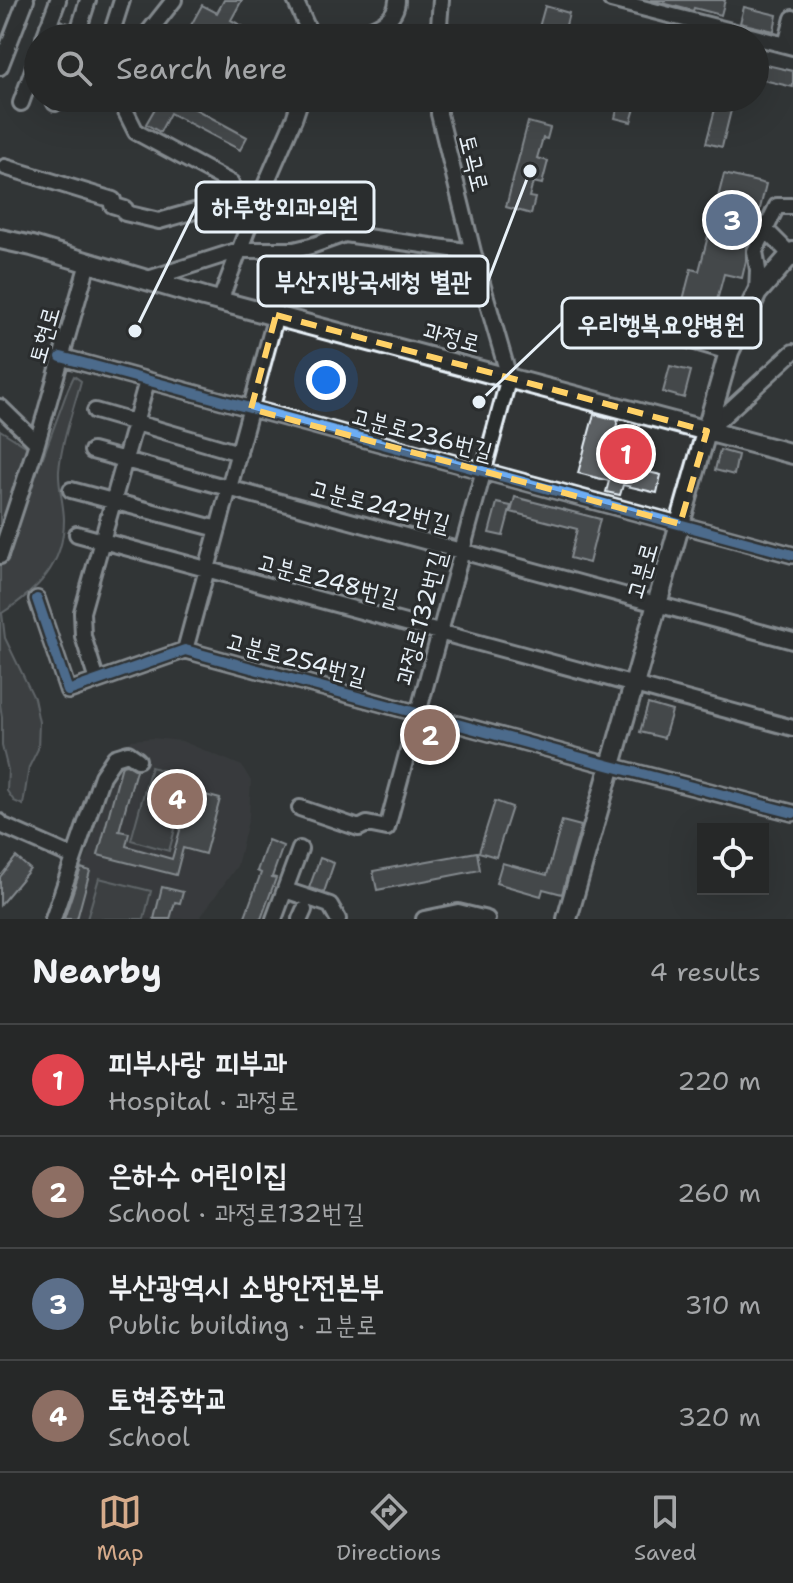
<!DOCTYPE html>
<meta charset="utf-8">
<style>
body{margin:0;font-family:"Shantell Sans","Poor Story",sans-serif;background:#323434;color:#f1f3f6}
.controls{position:absolute;right:24px;bottom:24px;display:grid;overflow:hidden;border-radius:0px;box-shadow:0 8px 32px #0002}
.controls button{width:72px;height:72px;display:grid;place-items:center;padding:0;border:0;border-bottom:2px solid #424445;background:#262828;color:#f1f3f6;font:40px sans-serif}
.you{position:absolute;left:326px;top:380px;width:28px;height:28px;margin:-20px;border:6px solid #fff;border-radius:50%;background:#1a73e8;box-shadow:0 0 0 12px #1a73e833}
.badge{display:grid;place-items:center;width:52px;height:52px;border-radius:50%;background:#d6ab8b;color:#fff;font-size:26px;font-weight:700}
.pin{position:absolute;translate:-50% -50%;border:4px solid #fff;box-shadow:0 2px 8px #0006}
.list{margin:0;padding:0;list-style:none}
h2{display:flex;justify-content:space-between;align-items:center;height:104px;margin:0;padding:0 32px;font-size:34px}
h2 small{font-size:26px;font-weight:400;color:#a4a6a8}
.list li{display:grid;grid-template-columns:52px 1fr auto;gap:24px;align-items:center;box-sizing:border-box;height:112px;padding:0 32px;border-top:2px solid #424445}
.list b{display:block;font-size:30px;white-space:nowrap}
.list p{margin:0;font-size:26px;white-space:nowrap;color:#a4a6a8}
.list em{font-size:26px;font-style:normal;color:#a4a6a8}
.icon{flex:none;width:44px;height:44px;fill:none;stroke:currentColor;stroke-width:2;stroke-linecap:round;stroke-linejoin:round}
.map{position:relative;flex:none;width:793px;height:919px;overflow:hidden}
.search{position:absolute;background:#262828;box-shadow:0 8px 32px #0002;left:24px;right:24px;top:24px;height:88px;display:flex;align-items:center;gap:20px;box-sizing:border-box;padding:0 28px;border-radius:44px;color:#a4a6a8;font-size:30px}
.sheet{height:552px;background:#262828}
nav{display:flex;justify-content:space-around;align-items:center;box-sizing:border-box;height:112px;border-top:2px solid #424445;background:#262828;font-size:22px;color:#a4a6a8}
nav a{display:grid;justify-items:center;gap:4px}
nav .on{color:#d6ab8b}
.map>svg:first-child{display:block}
</style>
<div class="map">
<svg width="793" height="919" viewBox="0 0 793 919">
<rect width="100%" height="100%" fill="#323536"/>
<filter id="ink" filterUnits="userSpaceOnUse"><feTurbulence type="fractalNoise" baseFrequency=".0125" numOctaves="2"/><feDisplacementMap in="SourceGraphic" scale="16" xChannelSelector="R" yChannelSelector="G"/><feConvolveMatrix kernelMatrix="1 2 1 2 8 2 1 2 1" color-interpolation-filters="sRGB"/></filter>
<g filter="url(#ink)">
<!-- built -->
<path fill="#3f4244" d="M153,738L182,741L242,766L251,781L249,817L237,866L199,919H56L76,860L85,861L120,749L132,740Z"/>
<!-- green -->
<path fill="#494d4f" stroke="#989fa4" stroke-width="2" d="M74,376L81,381C74,408 61,443 59,471C58,487 64,504 64,520C64,565 37,591 2,613L5,638L34,698L39,722L38,749L29,767L23,805L14,801L7,791L8,770L2,746V717L0,704V430L43,457L68,389Z
M151,767L189,778L169,851L131,840Z
M99,878L151,891L144,919H87Z"/>
<!-- building -->
<path fill="#5c6063" stroke="#e8f1f8" stroke-width="2" d="M224,0H242L231,20L264,38H235L212,25L205,38H184L202,5L217,13Z
M651,0H725L721,15L694,8L693,11Z
M545,6L569,13L563,38H536Z
M744,7L777,15L774,31L740,23Z
M762,64L793,71V87L759,79Z
M161,98H175L247,137L240,150L170,113L160,132L146,124Z
M620,98H638L631,122L615,118Z
M718,98H734L722,147L706,143Z
M528,122L550,128L547,139L543,138L537,158L548,161L542,184L533,182L529,197L535,198L531,214L506,207Z
M724,174L766,184L755,229L746,247V261L742,278L724,274L715,308L683,300L691,269L699,271Z
M670,366L691,371L684,398L663,392Z
M594,414L618,420L609,456L629,462L628,467L661,475L657,493L623,485L620,495L606,492L609,481L578,473Z
M720,450L738,455L734,475L715,470Z
M515,497L600,519L589,563L570,558L577,529L511,512Z
M497,503L511,506L503,536L489,533Z
M648,704L672,711L664,738L640,732Z
M126,764L136,770L119,831L129,833L126,846L172,859L191,791L220,799L205,854L183,848L176,875L98,855L122,765Z
M495,801L512,807L496,857L479,852Z
M562,821L581,826L562,894L543,889L541,896L496,883L502,863L547,875Z
M268,840L283,846L272,877L276,878L261,919H244L261,873L257,871Z
M477,852L480,870L377,890L373,871Z
M16,857L30,869L0,905V877Z
M320,858L334,863L324,892L309,888Z
M81,868L90,871L77,919H64Z
M162,887L183,892L180,903L175,902L170,919H154Z"/>
<g fill="none" stroke-linecap="round" stroke-linejoin="round">
<defs>
<path id="minor" d="M295,0L312,38
M611,0L793,47
M48,26L87,38
M44,38L58,0
M76,38L88,0
M110,38L122,0
M144,38L174,0
M347,38C366,31 397,24 397,0
M438,38L441,0
M786,45L793,18
M0,67L26,0
M125,98L123,106L136,132L231,183L230,201
M21,103L38,56
M55,103L57,98
M5,167L113,200L112,205L125,209V213L159,221L230,201L257,204
M765,229L791,255
M145,280L239,250H294L311,246L345,234L473,252
M757,293L758,270L755,251L777,206H793
M220,301L257,204L294,119L301,98
M613,318L729,352
M61,357L793,555
M0,407L37,443
M95,411L239,453
M707,431L793,352
M92,451L793,641
M71,490L218,529
M77,534L793,728
M0,556L37,443L88,263
M37,599L68,691L185,650L611,766L793,813
M185,650L276,315
M97,681L83,636L82,612L147,381
M300,808L359,828L367,824L387,828L509,377L473,252L439,114V98
M0,822L1,825L74,857
M285,890L330,905L338,919
M53,919L102,776L115,757L128,753L138,760
M274,919L300,849
M300,919L304,910
M424,919L458,912L487,919"/>
<path id="major" d="M0,239L32,246L204,297L793,454
M567,919L729,352L757,293L793,252"/>
</defs>
<!-- minor casing -->
<use href="#minor" stroke="#e8f1f8" stroke-width="20"/>
<!-- major casing -->
<use href="#major" stroke="#e8f1f8" stroke-width="24"/>
<!-- minor -->
<use href="#minor" stroke="#2a2d2e" stroke-width="14"/>
<!-- major -->
<use href="#major" stroke="#2a2d2e" stroke-width="18"/>
<defs>
<path id="cycleway" d="M61,357L793,555
M37,599L68,691L185,650L611,766L793,813"/>
</defs>
<!-- cycleway casing -->
<use href="#cycleway" stroke="#2a2d2e" stroke-width="15"/>
<!-- cycleway -->
<use href="#cycleway" stroke="#6dadf4" stroke-width="10"/>
</g>
</g>
<!-- marked area -->
<path d="M0 0H793V919H0ZM276,315L707,431L680,524L251,409Z" fill="#323536" fill-opacity=".55" fill-rule="evenodd"/>
<path fill="none" stroke="#ffd166" stroke-width="6" stroke-dasharray="16 10" stroke-linejoin="round" d="M276,315L707,431L680,524L251,409Z"/>
<g text-anchor="middle" stroke-width="6" stroke-linejoin="round" paint-order="stroke">
<!-- street labels -->
<g font-size="24" fill="#e8f1f8" stroke="#2a2d2e">
<text transform="translate(474 163) rotate(76)" y="8">토곡로</text>
<text transform="translate(44 335) rotate(-74)" y="8">토현로</text>
<text transform="translate(452 337) rotate(15)" y="8">과정로</text>
<text transform="translate(422 434) rotate(15)" y="8">고분로236번길</text>
<text transform="translate(380 506) rotate(15)" y="8">고분로242번길</text>
<text transform="translate(642 571) rotate(-74)" y="8">고분로</text>
<text transform="translate(328 580) rotate(15)" y="8">고분로248번길</text>
<text transform="translate(421 618) rotate(-75)" y="8">과정로132번길</text>
<text transform="translate(296 659) rotate(15)" y="8">고분로254번길</text>
</g>
</g>
<!-- callouts -->
<path fill="none" stroke="#e8f1f8" stroke-width="3" d="M135 331L196 207M530 171L488 281M479 402L562 323"/>
<g fill="#e8f1f8" stroke="#2a2d2e" stroke-width="3">
<circle cx="135" cy="331" r="8"/>
<circle cx="530" cy="171" r="8"/>
<circle cx="479" cy="402" r="8"/>
</g>
<g fill="#2a2d2e" stroke="#e8f1f8" stroke-width="3">
<rect x="196" y="182" width="178" height="50" rx="8"/>
<rect x="258" y="256" width="230" height="50" rx="8"/>
<rect x="562" y="298" width="199" height="50" rx="8"/>
</g>
<g font-size="26" text-anchor="middle" font-weight="bold" fill="#e8f1f8">
<text x="285" y="216">하루항외과의원</text>
<text x="373" y="290">부산지방국세청 별관</text>
<text x="661" y="333">우리행복요양병원</text>
</g>
</svg>
<div class="controls">
<button><svg class="icon" aria-label="locate" viewBox="0 0 24 24"><circle cx="12" cy="12" r="6"/><path d="M12 2v4M12 18v4M2 12h4M18 12h4"/></svg></button>
</div>
<div class="you"></div>
<div class="pin badge" style="left:626px;top:454px;background:#e0444e">1</div>
<div class="pin badge" style="left:430px;top:735px;background:#8d6e63">2</div>
<div class="pin badge" style="left:732px;top:220px;background:#5c6f8a">3</div>
<div class="pin badge" style="left:177px;top:799px;background:#8d6e63">4</div>
<div class="search"><svg class="icon" aria-label="search" viewBox="0 0 24 24"><circle cx="10" cy="10" r="6"/><path d="M15 15l6 6"/></svg>Search here</div>
</div>
<section class="sheet">
<h2>Nearby<small>4 results</small></h2>
<ul class="list">
<li><span class="badge" style="background:#e0444e">1</span><div><b>피부사랑 피부과</b><p>Hospital · 과정로</p></div><em>220 m</em></li>
<li><span class="badge" style="background:#8d6e63">2</span><div><b>은하수 어린이집</b><p>School · 과정로132번길</p></div><em>260 m</em></li>
<li><span class="badge" style="background:#5c6f8a">3</span><div><b>부산광역시 소방안전본부</b><p>Public building · 고분로</p></div><em>310 m</em></li>
<li><span class="badge" style="background:#8d6e63">4</span><div><b>토현중학교</b><p>School</p></div><em>320 m</em></li>
</ul>
</section>
<nav>
<a class="on"><svg class="icon" aria-label="map" viewBox="0 0 24 24"><path d="M3 6l6-2 6 2 6-2v14l-6 2-6-2-6 2zM9 4v14M15 6v14"/></svg>Map</a>
<a><svg class="icon" aria-label="directions" viewBox="0 0 24 24"><path d="M12 3l9 9-9 9-9-9zM9 14v-3h6M13 9l2 2-2 2"/></svg>Directions</a>
<a><svg class="icon" aria-label="saved" viewBox="0 0 24 24"><path d="M7 4h10v16l-5-4-5 4z"/></svg>Saved</a>
</nav>
